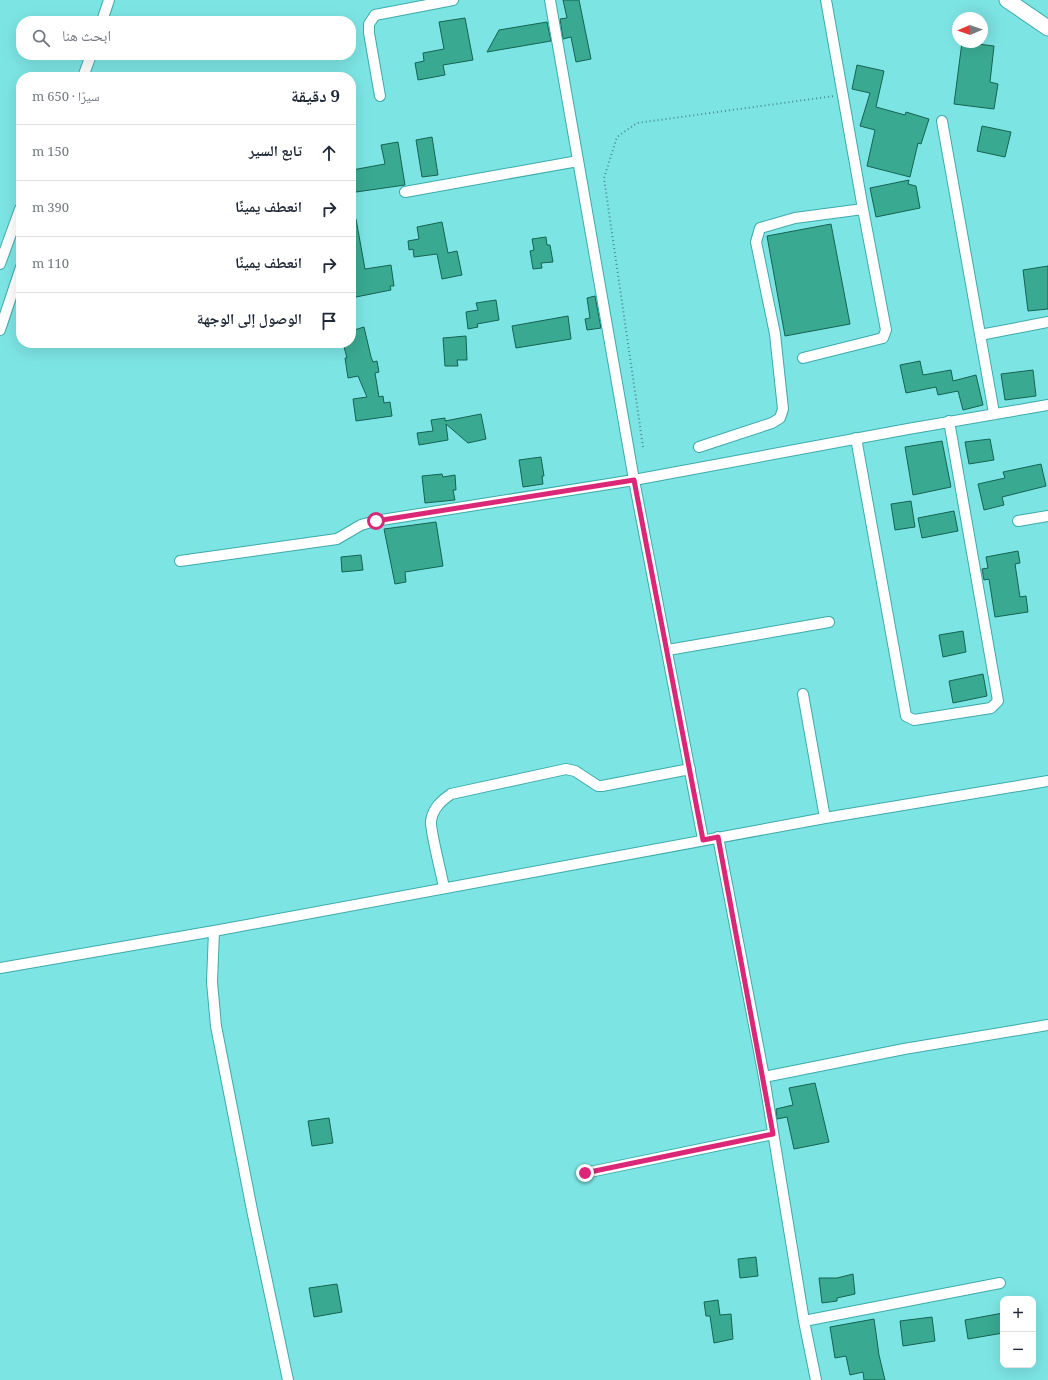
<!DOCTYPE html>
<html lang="ar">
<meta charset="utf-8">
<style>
body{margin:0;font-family:Georgia,"Noto Naskh Arabic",serif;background:#f2f2f3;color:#1f2937;direction:rtl}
.controls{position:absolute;right:12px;bottom:12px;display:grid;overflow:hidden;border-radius:8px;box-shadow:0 4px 16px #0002}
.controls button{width:36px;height:36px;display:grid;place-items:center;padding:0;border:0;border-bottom:1px solid #e0e1e3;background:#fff;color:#1f2937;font:20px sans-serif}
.compass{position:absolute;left:952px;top:12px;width:36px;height:36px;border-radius:50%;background:#fff;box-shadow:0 4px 16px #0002;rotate:268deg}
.stop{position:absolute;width:12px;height:12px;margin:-9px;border:3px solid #db2777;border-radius:50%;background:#fff}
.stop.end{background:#db2777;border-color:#fff;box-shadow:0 1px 4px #0008}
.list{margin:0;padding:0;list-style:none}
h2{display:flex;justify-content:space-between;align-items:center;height:52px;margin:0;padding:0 16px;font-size:17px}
h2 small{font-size:13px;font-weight:400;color:#747a83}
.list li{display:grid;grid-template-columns:26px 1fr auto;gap:12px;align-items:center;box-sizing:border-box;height:56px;padding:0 16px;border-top:1px solid #e0e1e3}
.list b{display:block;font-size:15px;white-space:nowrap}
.list em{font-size:13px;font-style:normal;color:#747a83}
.icon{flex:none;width:22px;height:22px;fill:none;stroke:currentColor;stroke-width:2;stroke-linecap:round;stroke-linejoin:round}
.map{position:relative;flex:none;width:1048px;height:1380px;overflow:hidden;direction:ltr}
.search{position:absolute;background:#fff;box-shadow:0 4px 16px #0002;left:16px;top:16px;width:340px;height:44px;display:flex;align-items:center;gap:10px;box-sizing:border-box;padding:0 14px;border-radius:16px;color:#747a83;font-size:15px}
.panel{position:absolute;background:#fff;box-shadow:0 4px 16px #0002;left:16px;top:72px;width:340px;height:276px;border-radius:16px;direction:rtl}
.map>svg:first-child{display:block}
</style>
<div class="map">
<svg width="1048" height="1380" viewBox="0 0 1048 1380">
<rect width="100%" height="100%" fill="#7de4e4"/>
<!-- building -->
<path fill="#39a991" stroke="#156353" d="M563,0H579L591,59L576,62L571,37L563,39L560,19L567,18Z
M465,18L473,60L443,65L445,75L418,80L415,63L424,61L423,53L444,49L439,22Z
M547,22L551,41L487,52L499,30Z
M962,42L994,46L990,82L998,84L994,109L954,104Z
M857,65L884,71L876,107L905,115L906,112L929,119L921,144L918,143L910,177L867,166L875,130L860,126L870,93L852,89Z
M982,126L1011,132L1005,157L977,151Z
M432,137L438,175L422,177L416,140Z
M398,142L405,185L356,192L352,170L385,164L381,145Z
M909,180L908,184L916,186L920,208L876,217L870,188Z
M356,219L365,269L391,265L394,286H390L391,290L351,298V220Z
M442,222L448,253L457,251L462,275L442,279L437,254L414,257L413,249L409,250L408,241L419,239L417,227Z
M831,224L850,324L785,336L767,236Z
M546,237L547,245H550L553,262L541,263L542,268L533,269L530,251L534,250L532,239Z
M1048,266V309L1028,311L1023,270Z
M595,296L601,328L587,330L585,319L590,318L587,298Z
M496,300L499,320L477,324L478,327L468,329L466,312L478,310L476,303Z
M568,316L571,339L516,348L512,326Z
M364,327L371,357L373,362L377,361L379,372L375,373L379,397L383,396L384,403L390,402L392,416L356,421L353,399L367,397L358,376L348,378L345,358H347L343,343H351V331Z
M466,336L467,360H457L458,366H445L443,338Z
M920,361L923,375L951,370L953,381L976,375L983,405L963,410L958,391L938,395L936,387L906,393L900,365Z
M1033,370L1036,396L1005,400L1001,374Z
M481,414L486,439L468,443L446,424L448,440L419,445L417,433L433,431L431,420L445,418V421Z
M990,439L994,460L969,464L965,442Z
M942,441L951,487L913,495L905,447Z
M541,457L544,476H542L543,484L523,487L519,460Z
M1041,464L1046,486L1002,497L1004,505L984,510L978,484L1005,478L1003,472Z
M442,474L443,477L455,475L456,490H453L455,500L425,503L422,476Z
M911,501L915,527L895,530L891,504Z
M954,511L958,531L922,538L918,518Z
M436,522L443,566L405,572L406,582L395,584L384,529Z
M1018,551L1020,563L1015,564L1020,597L1026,596L1028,612L995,617L989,579L984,580L982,569L988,568L986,557Z
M361,555L363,570L342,572L341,557Z
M963,631L966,652L943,657L939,635Z
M983,674L987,696L953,703L949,681Z
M815,1083L829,1142L794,1149L787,1117L777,1119L776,1109L793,1105L789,1088Z
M329,1118L333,1143L312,1146L308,1121Z
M756,1257L758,1276L740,1278L738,1259Z
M853,1274L855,1294L837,1298V1301L822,1303L819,1278H837Z
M337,1284L342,1312L314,1317L309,1288Z
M718,1300L720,1315L731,1314L733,1339L714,1343L710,1316H706L704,1302Z
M1003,1313V1333L968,1339L965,1320Z
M932,1317L935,1341L903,1346L900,1321Z
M874,1319L879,1355L885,1380H864L863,1372L850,1375L846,1356L835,1358L830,1327Z"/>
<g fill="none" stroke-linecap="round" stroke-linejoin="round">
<defs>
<path id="street" d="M102,21L109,0
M83,77L91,55
M380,96L369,33V24L375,15L453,0
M942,121L994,413
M405,192L578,161
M0,264L20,209
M0,330L21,267
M980,335L1048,322
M803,358L883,338L886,330L863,209
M856,438L906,716L914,720L991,708L998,701L949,421
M699,447L772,423L780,418L783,409L775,334L756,242L760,228L795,218L863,209L826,0
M1018,521L1048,516
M180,561L337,539L361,525L375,521L634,480L550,0
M668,650L829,622
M803,694L825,818
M718,837L764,1077L804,1321L816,1380
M703,839L634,480L908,429L1048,405
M444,888C442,875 430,831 431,821C433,808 441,801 451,794L566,769L575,771L598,786H602L690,769
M214,931L212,982L216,1026L253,1215L288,1380
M0,968L214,931L825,818L1048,781
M764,1077L904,1049L1048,1025
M585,1173L773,1134
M804,1321L1000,1283"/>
<path id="secondary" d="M1007,0L1048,28"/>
</defs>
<!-- street casing -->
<use href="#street" stroke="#3eaaaa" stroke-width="12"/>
<!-- secondary casing -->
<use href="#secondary" stroke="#3eaaaa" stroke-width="17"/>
<!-- path -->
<path stroke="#498c8c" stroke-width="2" stroke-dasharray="1 3" stroke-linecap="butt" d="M643,447L604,178L617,137L637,123L834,96"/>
<!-- street -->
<use href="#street" stroke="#fff" stroke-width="10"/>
<!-- secondary -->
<use href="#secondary" stroke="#fff" stroke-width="15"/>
</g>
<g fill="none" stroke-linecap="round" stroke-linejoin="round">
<!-- route -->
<path stroke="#db2777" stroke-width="5" d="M376,521L634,480L703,840L718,837L773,1134L585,1173"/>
</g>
</svg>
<div class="controls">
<button>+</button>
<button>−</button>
</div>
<svg class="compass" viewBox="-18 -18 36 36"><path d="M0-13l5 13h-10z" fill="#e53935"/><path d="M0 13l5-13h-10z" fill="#747a83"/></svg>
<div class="stop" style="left:376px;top:521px"></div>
<div class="stop end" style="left:585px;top:1173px"></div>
<div class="search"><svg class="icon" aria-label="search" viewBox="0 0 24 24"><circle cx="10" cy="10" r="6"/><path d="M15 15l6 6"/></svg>ابحث هنا</div>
<section class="panel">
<h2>9 دقيقة<small>سيرًا · 650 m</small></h2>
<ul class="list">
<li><svg class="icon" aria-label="ahead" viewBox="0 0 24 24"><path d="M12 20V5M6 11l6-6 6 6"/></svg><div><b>تابع السير</b></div><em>150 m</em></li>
<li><svg class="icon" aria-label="right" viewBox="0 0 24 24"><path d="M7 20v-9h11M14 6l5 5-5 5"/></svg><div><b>انعطف يمينًا</b></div><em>390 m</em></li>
<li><svg class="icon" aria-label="right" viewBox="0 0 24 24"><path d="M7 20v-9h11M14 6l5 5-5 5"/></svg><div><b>انعطف يمينًا</b></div><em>110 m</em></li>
<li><svg class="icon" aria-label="arrive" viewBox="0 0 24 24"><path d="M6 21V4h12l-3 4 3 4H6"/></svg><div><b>الوصول إلى الوجهة</b></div></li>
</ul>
</section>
</div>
